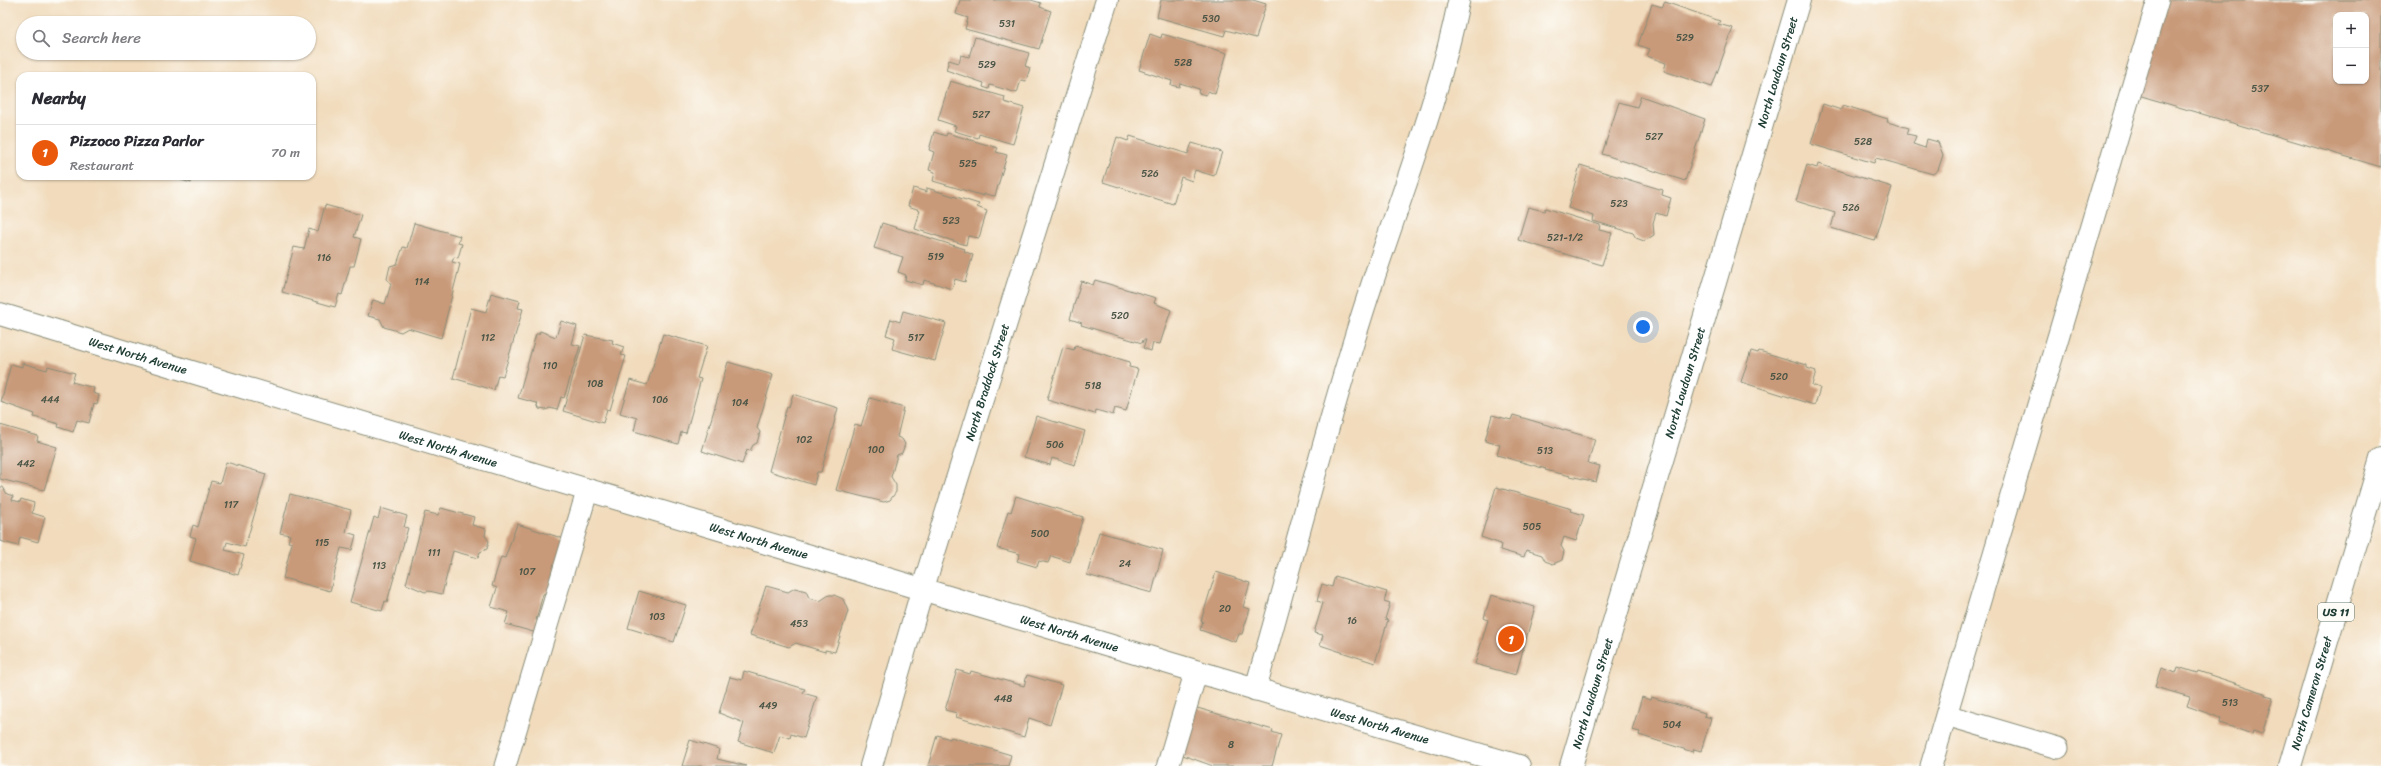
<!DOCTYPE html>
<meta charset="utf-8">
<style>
body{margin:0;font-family:Sriracha,sans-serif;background:#f2f2f3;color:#2b2b33}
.controls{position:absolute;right:12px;top:12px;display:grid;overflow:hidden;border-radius:8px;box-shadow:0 1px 3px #0004}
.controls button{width:36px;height:36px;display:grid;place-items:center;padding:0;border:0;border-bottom:1px solid #e1e1e2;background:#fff;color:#2b2b33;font:20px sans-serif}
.you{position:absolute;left:1643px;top:327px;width:14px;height:14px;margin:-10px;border:3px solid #fff;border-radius:50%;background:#1a73e8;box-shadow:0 0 0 6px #1a73e833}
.badge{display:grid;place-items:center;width:26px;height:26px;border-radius:50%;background:#ea580c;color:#fff;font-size:13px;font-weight:700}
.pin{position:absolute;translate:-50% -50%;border:2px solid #fff;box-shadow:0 1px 4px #0006}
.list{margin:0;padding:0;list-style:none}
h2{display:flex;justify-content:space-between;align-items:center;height:52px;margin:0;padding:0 16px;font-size:17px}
h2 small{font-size:13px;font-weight:400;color:#7c7c81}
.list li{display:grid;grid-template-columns:26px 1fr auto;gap:12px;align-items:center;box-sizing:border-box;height:56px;padding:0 16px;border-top:1px solid #e1e1e2}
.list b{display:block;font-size:15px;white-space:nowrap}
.list p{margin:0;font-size:13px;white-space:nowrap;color:#7c7c81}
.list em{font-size:13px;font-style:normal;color:#7c7c81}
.icon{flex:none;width:22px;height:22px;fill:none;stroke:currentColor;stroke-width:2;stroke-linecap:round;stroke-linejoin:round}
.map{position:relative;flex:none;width:2381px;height:766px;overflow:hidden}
.search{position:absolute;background:#fff;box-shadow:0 1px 3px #0004;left:16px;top:16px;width:300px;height:44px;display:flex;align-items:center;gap:10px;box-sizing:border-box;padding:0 14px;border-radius:22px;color:#7c7c81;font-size:15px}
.panel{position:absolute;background:#fff;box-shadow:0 1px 3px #0004;left:16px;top:72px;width:300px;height:108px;border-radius:12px}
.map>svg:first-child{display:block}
</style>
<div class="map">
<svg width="2381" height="766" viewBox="0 0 2381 766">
<rect width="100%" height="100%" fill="#fdfcf7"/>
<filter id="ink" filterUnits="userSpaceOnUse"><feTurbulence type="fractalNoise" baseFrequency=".025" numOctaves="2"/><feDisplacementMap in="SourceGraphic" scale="8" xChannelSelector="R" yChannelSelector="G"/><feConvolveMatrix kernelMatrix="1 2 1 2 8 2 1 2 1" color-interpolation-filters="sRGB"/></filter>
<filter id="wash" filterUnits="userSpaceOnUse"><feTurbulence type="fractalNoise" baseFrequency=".012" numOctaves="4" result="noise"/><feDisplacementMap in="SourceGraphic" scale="16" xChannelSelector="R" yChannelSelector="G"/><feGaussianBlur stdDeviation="0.9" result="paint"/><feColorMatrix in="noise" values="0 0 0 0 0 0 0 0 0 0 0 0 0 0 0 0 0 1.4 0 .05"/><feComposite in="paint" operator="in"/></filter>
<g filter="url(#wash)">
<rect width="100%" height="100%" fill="#f1dbbc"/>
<g id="blocks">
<!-- building -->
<path fill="#c89a79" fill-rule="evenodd" d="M960,0H1031L1041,3L1040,7L1051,11L1039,49L965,29L968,18L956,14Z
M1161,0H1253L1266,4L1256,38L1226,30L1224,36L1157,17Z
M2166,0H2381V167L2138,95ZM2336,15H2366V81H2336Z
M1665,2L1720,21L1718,24L1733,28L1712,87L1664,71L1666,63L1647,56L1650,49L1638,45L1652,4L1662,7Z
M1150,34L1161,38L1162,34L1227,53L1215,94L1208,91L1206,95L1198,93L1199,89L1180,83L1179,87L1171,85L1172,81L1139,70Z
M975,37L1029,53L1025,66L1030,68L1026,81L1021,80L1017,93L990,85L989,89L983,87L984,83L946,70L949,60L959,63L961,55L969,57Z
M950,81L1005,97L1004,102L1024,108L1013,144L979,134L978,138L954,131L956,126L938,120Z
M1641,96L1705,119L1685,181L1602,154L1619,102L1637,107Z
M1823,104L1841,110L1843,105L1888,119L1887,122L1909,128L1907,134L1916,136L1913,144L1925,148L1927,139L1938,142L1943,155L1938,170L1933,174L1876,158L1874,163L1811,144Z
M934,132L946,136L947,133L998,148L996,152L1007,155L995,196L984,194V196L933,181L935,172L929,170L934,152L929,150Z
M1130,136L1188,154L1192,143L1222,152L1214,176L1195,170L1192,181L1181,177L1173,204L1103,182L1117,137L1128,141Z
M1818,164L1892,187L1875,241L1831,228L1835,213L1796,201L1807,165L1817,168Z
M1580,165L1663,190L1662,195L1671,198L1666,216L1656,213L1653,223L1654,235L1644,241L1636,238L1633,233L1593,221L1594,216L1568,208Z
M168,176H193L191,183Z
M913,188L927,192V188L979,204L977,207L987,211L979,238L968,236L966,245L915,229L920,210L908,206Z
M325,205L361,215L354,237L361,239L354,266H350L342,295L339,294L335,307L282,292L294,247L304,249L309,229L318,232Z
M1528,207L1544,211L1545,208L1600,225L1599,230L1612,233L1602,265L1518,240Z
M414,223L460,236L458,243L462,244L458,258L454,257L452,262L460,264L441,338L408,328L401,332L384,327L380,319L368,316L373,300L385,304L391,284L387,279L390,266L397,264L403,247L407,248Z
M882,223L965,249L964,251L973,255L965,282L955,279L952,289L924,280L923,285L905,280L906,275L898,272L903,257L874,248Z
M1095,280L1156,298L1154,303L1171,310L1160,344L1153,343L1151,351L1143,348L1146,340H1143L1142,343L1081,325L1082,323L1070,319L1081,281L1093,285Z
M491,293L520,301L518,308L523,309L503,376L498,375L494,390L453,378L471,308L486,312Z
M903,311L946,323L935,361L892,349L895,338L886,335L891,319L900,322Z
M561,321L577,326L572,344L580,346L564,398L561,397L557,410L550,408L546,410L539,409L537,403L518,398L536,334H539L540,331L556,337Z
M663,334L707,346L697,378L701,379L686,433L681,432L678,444L634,431L637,418L620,413L630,380L647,385Z
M585,335L613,340L612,343L624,347L621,355L626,356L610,410L607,409L603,423L563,411Z
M1075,346L1130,362L1129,367L1138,369L1126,411L1115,408L1113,415L1096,410L1095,414L1047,400L1063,347L1074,350Z
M1751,351L1758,353L1759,351L1807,365V368L1816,371L1812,385L1820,388L1815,405L1741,382Z
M728,362L773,375L757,428L760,432L757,443L753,445L750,451L747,450L742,464L702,451Z
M22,363L47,370L48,366L75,373L72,382L94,388L93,393L99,395L97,404L94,403L89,423L77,420L73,432L58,427L59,424L34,417L35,414L1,402L11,364L22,367Z
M793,394L838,408L821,472H817L814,485L769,471L787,406L789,407Z
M870,398L904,408L897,437L902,439L905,444L902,453L897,455L891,477L896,485V492L890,500L884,502L836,490L855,424L861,426Z
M1492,415L1511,420L1513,415L1595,439L1588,463L1600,466L1596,482L1545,470L1546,469L1497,455L1500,445L1485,441Z
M1036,416L1085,431L1075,465L1052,458L1050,465L1024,457Z
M0,425L38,436L37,441L57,447L44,490L0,479Z
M226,462L266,474L245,547L227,542L225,550L244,555L238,575L190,561L196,538L190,536L193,525L198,527L211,481L220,483Z
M0,487H3L7,494L13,496L12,500L20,502L21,499L34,503L32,513L45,517L38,542L20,537L18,546L0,541Z
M1496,487L1572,509L1571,511L1584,515L1576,541L1564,537L1561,546L1564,551L1562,560L1553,564L1545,561L1542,555L1526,550L1524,557L1500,550L1501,544L1481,537Z
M290,494L351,510L346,532L356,535L352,550L341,548L330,591L283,578L292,543L288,542L290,535L280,533Z
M1016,496L1083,517L1070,562L1051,556L1048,563L1039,561L1037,567L1017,561L1020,554L997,548L1008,511L1011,512Z
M381,508L407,516L404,527L408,528L387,602L385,601L382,611L350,602L374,517L378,519Z
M441,508L474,517L472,525L486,529L485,536L489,541L487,549L480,552L478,558L453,551L442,594L429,591L425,592L406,584L425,512L438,515Z
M517,524L568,540L550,590L543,594L536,620L541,621L537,633L505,624L509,612L491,607L497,588L492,586L501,557L505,558Z
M1099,532L1163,550L1152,593L1087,575Z
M1216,572L1250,583L1243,607L1250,609L1242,634H1239L1236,642L1200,630L1203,621H1201Z
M1335,576L1387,592L1384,601L1390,603L1385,619L1388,620L1375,663L1320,645L1323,635L1314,633L1323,603L1317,601L1322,584L1332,587Z
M766,586L788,592L795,588L806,591L809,598L820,601L829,595H834L843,599L848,611L835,652L825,650V652L796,643L789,647L750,635Z
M639,591L686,605L674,642L628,628Z
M1491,595L1535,607L1516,675L1475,664L1488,620L1484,618Z
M2178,667L2197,673L2198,671L2265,693V696L2273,698L2262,734L2253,731L2252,734L2220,723L2221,718L2187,706L2190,697L2155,687L2161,668L2176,673Z
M957,670L970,674L971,671L1024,686L1027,675L1062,685L1050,725L1029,718L1024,737L956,717L957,713L945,710Z
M744,671L805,689L803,693L817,697L804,738L791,734L790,738L780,735L774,753L738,742L744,723L719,713L730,677L742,680Z
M1642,697L1650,700L1651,697L1705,713L1704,716L1711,718L1701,751L1694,749L1693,752L1639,735L1640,732L1632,730Z
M1194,707L1273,730L1272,732L1281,735L1272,766H1213L1180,754Z
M937,735L950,739L951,737L1011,755L1008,766H928Z
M690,740L719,749L717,759L747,766H682Z"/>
</g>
</g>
<g filter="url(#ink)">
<use href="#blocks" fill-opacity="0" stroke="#888c78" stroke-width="1"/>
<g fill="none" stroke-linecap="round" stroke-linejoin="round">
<defs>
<path id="service" d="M1255,690C1291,567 1322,441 1361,318C1394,212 1437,109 1459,0
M1946,715L2058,748
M505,766L587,492
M1931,766L2158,0"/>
<g id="minor">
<path id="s1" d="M0,314C254,391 508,467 763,542C1015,616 1266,694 1519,766"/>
<path d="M1168,766L1196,672"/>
</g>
<g id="tertiary">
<path id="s2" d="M871,766L922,591L1107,0"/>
<path id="s3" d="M1571,766L1799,0"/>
</g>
<g id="primary">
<path id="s4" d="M2290,766L2381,459"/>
</g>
</defs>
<!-- service casing -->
<use href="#service" stroke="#888c78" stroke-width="23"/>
<!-- minor casing -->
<use href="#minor" stroke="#888c78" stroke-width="24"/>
<!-- tertiary casing -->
<use href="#tertiary" stroke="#888c78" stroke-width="24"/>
<!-- primary casing -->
<use href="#primary" stroke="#888c78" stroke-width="24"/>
<!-- service -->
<use href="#service" stroke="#fff" stroke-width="21"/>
<!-- minor -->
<use href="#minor" stroke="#fff" stroke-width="22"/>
<!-- tertiary -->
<use href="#tertiary" stroke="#fff" stroke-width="22"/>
<!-- primary -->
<use href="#primary" stroke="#fff" stroke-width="22"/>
</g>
</g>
<g text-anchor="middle" stroke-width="4" stroke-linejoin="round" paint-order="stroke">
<!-- number labels -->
<g font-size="10" fill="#495445">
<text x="1211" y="22">530</text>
<text x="1007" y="27">531</text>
<text x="1685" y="41">529</text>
<text x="1183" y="66">528</text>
<text x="987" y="68">529</text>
<text x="2260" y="92">537</text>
<text x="981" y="118">527</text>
<text x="1654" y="140">527</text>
<text x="1863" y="145">528</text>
<text x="968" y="167">525</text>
<text x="1150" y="177">526</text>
<text x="1619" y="207">523</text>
<text x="1851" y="211">526</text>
<text x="951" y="224">523</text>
<text x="1565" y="241">521-1/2</text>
<text x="936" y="260">519</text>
<text x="324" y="261">116</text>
<text x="422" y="285">114</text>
<text x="1120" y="319">520</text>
<text x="488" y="341">112</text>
<text x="916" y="341">517</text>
<text x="550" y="369">110</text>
<text x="1779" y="380">520</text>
<text x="595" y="387">108</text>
<text x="1093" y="389">518</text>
<text x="50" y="403">444</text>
<text x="660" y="403">106</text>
<text x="740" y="406">104</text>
<text x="804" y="443">102</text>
<text x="1055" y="448">506</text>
<text x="876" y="453">100</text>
<text x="1545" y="454">513</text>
<text x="26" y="467">442</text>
<text x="231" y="508">117</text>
<text x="1532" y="530">505</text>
<text x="1040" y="537">500</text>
<text x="322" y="546">115</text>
<text x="434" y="556">111</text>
<text x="1125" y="567">24</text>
<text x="379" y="569">113</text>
<text x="527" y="575">107</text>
<text x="1225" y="612">20</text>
<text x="657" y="620">103</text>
<text x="1352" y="624">16</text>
<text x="799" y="627">453</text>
<text x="1003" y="702">448</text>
<text x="2230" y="706">513</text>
<text x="768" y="709">449</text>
<text x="1672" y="728">504</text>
<text x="1231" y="748">8</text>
</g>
<!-- shield labels -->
<rect fill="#fdfcf7" stroke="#62766e" stroke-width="1" x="2318" y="603" width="36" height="18" rx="3"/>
<g font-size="11" font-weight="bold" fill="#1f3d34">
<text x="2336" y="616">US 11</text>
</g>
<!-- street labels -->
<g font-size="12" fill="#1f3d34" stroke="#fdfcf7">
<text dy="4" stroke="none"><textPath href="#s3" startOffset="724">North Loudoun Street</textPath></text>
<text dy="4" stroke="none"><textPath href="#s1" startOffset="144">West North Avenue</textPath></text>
<text dy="4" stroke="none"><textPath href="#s2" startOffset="401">North Braddock Street</textPath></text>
<text dy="4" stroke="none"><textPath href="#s3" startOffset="400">North Loudoun Street</textPath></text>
<text dy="4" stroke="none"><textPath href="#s1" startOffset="468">West North Avenue</textPath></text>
<text dy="4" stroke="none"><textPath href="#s1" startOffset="792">West North Avenue</textPath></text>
<text dy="4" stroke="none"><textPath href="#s1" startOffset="1116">West North Avenue</textPath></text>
<text dy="4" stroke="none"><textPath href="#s3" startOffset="76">North Loudoun Street</textPath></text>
<text dy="4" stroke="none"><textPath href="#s4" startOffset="76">North Cameron Street</textPath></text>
<text dy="4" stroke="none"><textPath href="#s1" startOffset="1440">West North Avenue</textPath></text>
</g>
</g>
</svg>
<div class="controls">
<button>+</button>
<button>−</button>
</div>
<div class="you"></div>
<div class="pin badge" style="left:1511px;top:639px">1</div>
<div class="search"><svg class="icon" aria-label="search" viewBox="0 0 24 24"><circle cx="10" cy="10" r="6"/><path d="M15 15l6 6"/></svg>Search here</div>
<section class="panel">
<h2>Nearby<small></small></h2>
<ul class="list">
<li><span class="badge">1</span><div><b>Pizzoco Pizza Parlor</b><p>Restaurant</p></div><em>70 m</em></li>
</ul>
</section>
</div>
